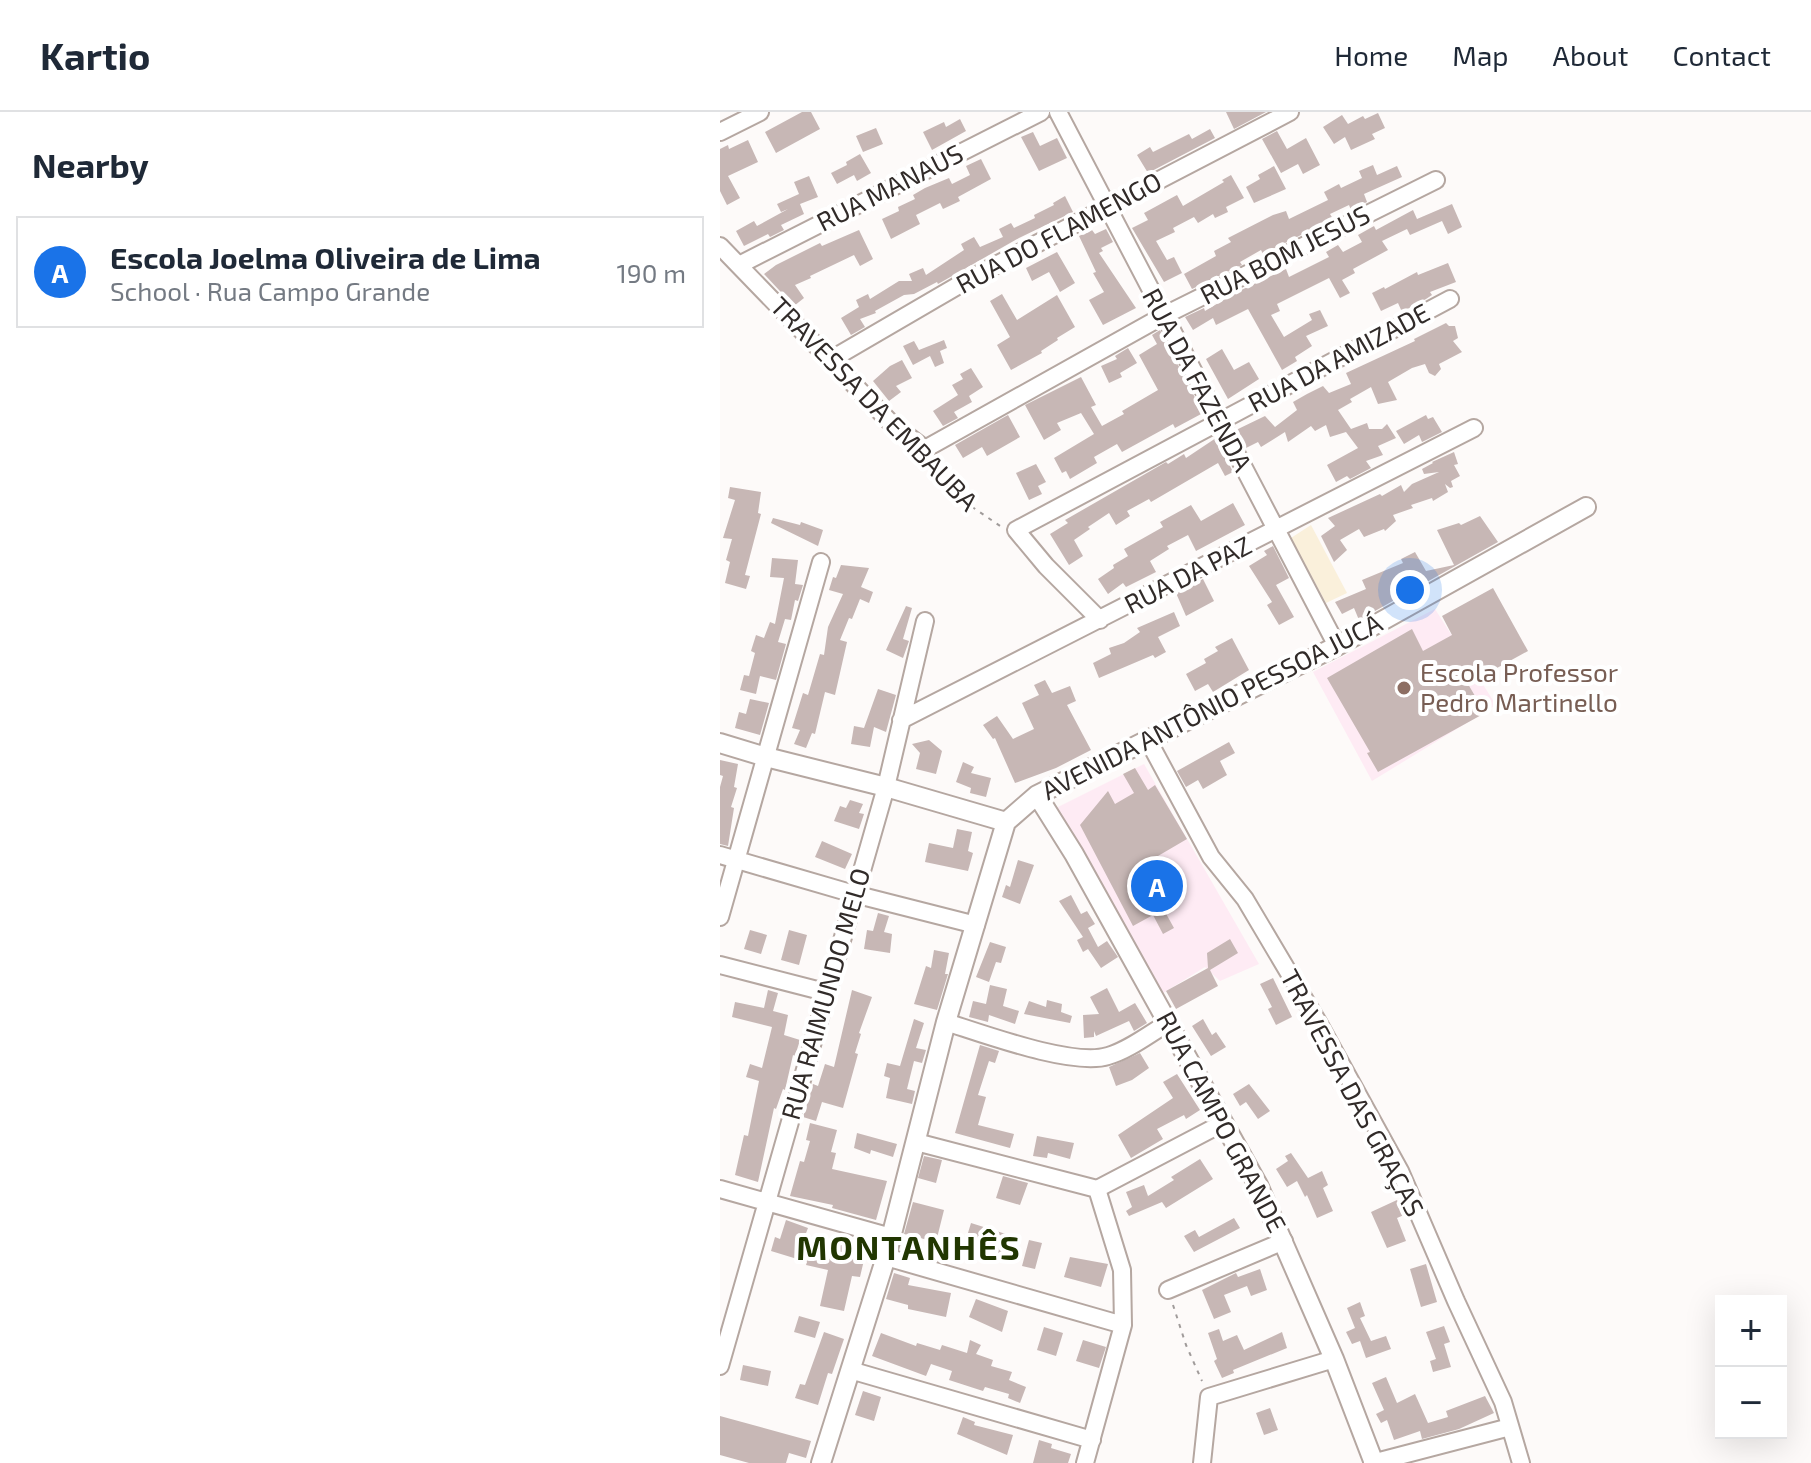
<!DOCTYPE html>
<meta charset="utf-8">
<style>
body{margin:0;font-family:"Exo 2",sans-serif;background:#f6f6f7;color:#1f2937}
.controls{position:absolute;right:24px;bottom:24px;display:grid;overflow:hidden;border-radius:0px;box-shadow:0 8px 32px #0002}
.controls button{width:72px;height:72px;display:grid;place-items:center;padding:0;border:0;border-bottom:2px solid #e0e1e3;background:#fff;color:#1f2937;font:40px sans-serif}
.you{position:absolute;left:690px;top:478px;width:28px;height:28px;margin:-20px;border:6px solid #fff;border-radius:50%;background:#1a73e8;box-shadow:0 0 0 12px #1a73e833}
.badge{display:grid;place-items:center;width:52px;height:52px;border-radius:50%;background:#1a73e8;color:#fff;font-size:26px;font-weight:700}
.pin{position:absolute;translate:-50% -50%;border:4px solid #fff;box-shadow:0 2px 8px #0006}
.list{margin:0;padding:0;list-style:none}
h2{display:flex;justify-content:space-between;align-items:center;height:104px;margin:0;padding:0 32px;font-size:34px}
h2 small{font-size:26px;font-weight:400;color:#747a83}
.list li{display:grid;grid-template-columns:52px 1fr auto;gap:24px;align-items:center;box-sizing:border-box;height:112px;margin:0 16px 16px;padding:0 16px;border:2px solid #e0e1e3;border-radius:0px}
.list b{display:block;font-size:30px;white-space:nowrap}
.list p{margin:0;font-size:26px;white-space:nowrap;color:#747a83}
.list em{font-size:26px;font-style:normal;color:#747a83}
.map{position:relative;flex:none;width:1091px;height:1351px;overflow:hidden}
header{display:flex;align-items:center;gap:48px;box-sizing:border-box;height:112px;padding:0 40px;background:#fff;border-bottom:2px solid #e0e1e3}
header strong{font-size:38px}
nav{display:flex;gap:44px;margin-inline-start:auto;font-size:28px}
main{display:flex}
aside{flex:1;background:#fff}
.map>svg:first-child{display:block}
</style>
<header>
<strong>Kartio</strong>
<nav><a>Home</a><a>Map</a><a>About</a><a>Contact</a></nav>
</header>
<main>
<aside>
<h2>Nearby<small></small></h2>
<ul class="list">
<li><span class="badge">A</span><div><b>Escola Joelma Oliveira de Lima</b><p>School · Rua Campo Grande</p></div><em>190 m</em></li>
</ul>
</aside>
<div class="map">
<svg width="1091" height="1351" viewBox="0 0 1091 1351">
<rect width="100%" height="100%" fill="#fdfaf9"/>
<!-- commercial -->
<path fill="#faf0db" d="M591,413L627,481L606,491L571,426Z"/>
<!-- education -->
<path fill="#feebf4" d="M715,497L776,593L652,669L593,560Z
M424,652L539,852L500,869L485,855L440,883L336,696Z"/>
<!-- building -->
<path fill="#c7b7b5" d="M82,0H91L100,17L56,41L45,20Z
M506,0H546L514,17Z
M658,1L665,16L652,22L655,27L631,38L625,25L614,32L603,15L622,3L628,12L643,4L645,7Z
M240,7L246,19L212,38L203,20L224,10L226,15Z
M156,16L163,32L143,40L136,24Z
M490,17L495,26L428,61L417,43L430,35L433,40L469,22L472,27Z
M557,19L567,37L586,26L600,53L583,62L578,52L561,61L542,27Z
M313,20L320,34L337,26L347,46L319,59L301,25Z
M28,28L38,50L8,64L20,86L7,93L0,79V37L8,33L9,37Z
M140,42L151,61L137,69L134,63L117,72L111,61L127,53L126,50Z
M261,47L271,67L238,85L240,89L223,97L220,91L196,103L200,112L171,127L162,107L179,99L178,95L195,87L193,83L205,76L229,66L232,72L250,63L246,54Z
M653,53L657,63L677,54L682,65L644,82L647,90L631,98L629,93L610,102L613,107L543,142L541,138L520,150L522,153L472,177L464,162L496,144L494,139L511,130L508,126L553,103L566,99L569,107L608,88L604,80L619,72L621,76L642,66L639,59Z
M554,54L566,77L534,91L526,75L540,67L538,63Z
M511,63L524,86L506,95L508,100L495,106L493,102L478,111L474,105L453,116L455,120L436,129L447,148L454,145L462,161L444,170L412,116L428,108L424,101L457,83L463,94L504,70L502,68Z
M89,64L98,85L80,92L84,102L61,113L64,118L50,125L48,122L24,134L16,119L34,109L37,114L68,97L61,100L57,92L79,82L74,70Z
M345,84L353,100L299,126L218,172L217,170L194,182L184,183L155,199L156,201L140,207L145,215L131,223L121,206L139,195L136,188L148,182L150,187L179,169H192L189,162L203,156L206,163L244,138L241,132L254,125L260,135L283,125L279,117L291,111L294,116L315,106L314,103L334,93L333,91Z
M732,92L742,115L728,122L722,109L690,123L687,117L662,129L668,138L633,157L635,161L622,168L630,181L620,186L609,166L557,192L560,199L551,203L564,225L592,208L589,202L600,198L608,214L586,224L592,234L575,245L577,249L562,258L528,197L496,213L493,206L473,218L465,205L484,196L485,199L515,181L566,157L569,165L609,145L606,140L618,133L623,140L642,130L638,123L654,114L656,118L693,98L697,107Z
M386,117L393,130L381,136L383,139L379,141L416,196L383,213L369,188L384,180L373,161L376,160L359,124L372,118L375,122Z
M139,118L153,147L140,154L134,143L90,164L91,166L75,173L84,186L74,194L44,162L56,153L100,131L102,134Z
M337,140L355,171L340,180L329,160L312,169L306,156Z
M728,151L736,170L710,180L712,183L706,187L682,200L678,191L661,199L652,181L664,175L665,177L697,160L698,163Z
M282,182L297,208L337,183L355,215L337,226L338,228L321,239L322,241L291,258L277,233L290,225L270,189Z
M726,211L729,214H735L738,226L733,229L742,240L719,252L721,257L715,264L709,261L705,252L692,256L668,270L677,288L658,292L651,275L630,287L632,290L618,298L631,317L647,311L649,317H662L667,312L676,326L658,334L663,343L646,349L651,356L630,367L627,364L616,370L607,353L638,336L626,320L610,325L606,313L595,319L591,314L568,330L565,320L541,335L538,330L526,336L516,318L545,304L555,315L577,298L573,290L587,282L603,274L609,281L631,272L626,261L695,229L694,227Z
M440,218L483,301L455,316L453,312L402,340L397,332L374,345L377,351L350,367L346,359L342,361L334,346L374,322L361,301L337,311L341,318L324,328L305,293L361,265L376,293L371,295L382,314L404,302L402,299L438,278L419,243L437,232L432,223Z
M224,228L227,236L220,239L224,251L215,255L210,244L193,253L183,234L194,229L199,238Z
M408,236L417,251L400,261L402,265L389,271L381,254L397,247L395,244Z
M502,237L514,258L529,250L539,267L508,287L486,247Z
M182,248L192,266L176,274L181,280L169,289L153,269L170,254Z
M251,256L263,275L249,284L252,290L234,300L238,306L223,314L213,299L238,283L232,273L243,267L240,262Z
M288,303L300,325L267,344L262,335L243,346L235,333Z
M706,303L708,307L713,305L722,320L702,330L699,323L684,332L676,319Z
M496,326L513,360L505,364L498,351L431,390L429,387L407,399L410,404L396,413L389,401L368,415L370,417L354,428L363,444L349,453L330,422L348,411L345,408L446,350L448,352L464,342L466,346Z
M734,340L738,352L734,353L740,364L731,369L733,375L730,376L725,372L728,380L713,389L712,386L691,393L693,396L673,403L676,409L665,419L664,417L644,425L639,417L620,428L627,438L614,450L601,424L615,414L608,406L660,382L662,384L681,373L684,380L692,372L719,360L704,362L702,357L713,351L712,350Z
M316,352L326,370L318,374L322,382L309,388L296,361Z
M10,375L41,380L38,401L41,402L25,463L30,464L26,477L5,471L10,450L6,448L12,427L3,426L15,388L8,386Z
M513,391L525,413L476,439L468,423L447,434L449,437L430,449L436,460L406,475L403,471L388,482L378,467L394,456L393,453L408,444L404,437L443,415L440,410L471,393L481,409Z
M760,404L778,430L639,508L634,496L622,502L615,490L646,477L642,468L683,451L681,447L695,440L706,459L734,453L717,418L739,411L741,413Z
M53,406L80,413L81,410L103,418L98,434L51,411Z
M553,434L569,466L556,473L574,505L559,513L547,493L552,490L529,454L547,443L544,439Z
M52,446L78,448L75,472L83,473L78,489L75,488L71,508L65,507L58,530L66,532L56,568L40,564L36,582L20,578L24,563L29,564L35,541L31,539L36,523L44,526L50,510L55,512L64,466L50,465Z
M121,453L149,456L141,475L153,480L149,491L140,487L132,507L129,506L120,528L127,530L115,583L105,580L95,622L92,621L86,636L74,632L80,618L72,616L83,581L88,583L100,542L104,543L108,515L123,482L109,478L113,465L116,466Z
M483,467L494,489L466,504L456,481Z
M773,476L808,539L748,572L765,601L658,660L647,641L650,640L607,566L692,517L703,539L732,523L722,504Z
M186,494L192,496L183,527L189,529L183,546L166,538Z
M454,500L460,514L438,525L446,540L435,546L433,543L379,566L373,551L391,542L389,536L404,531L420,520L417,516Z
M512,526L529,558L493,580L488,572L475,579L466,562L486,551L484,547L498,539L495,535Z
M325,568L332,581L350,574L356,589L347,593L371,638L336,656L295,671L275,626L273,627L263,613L277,604L293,627L314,617L302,591L319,583L314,573Z
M158,577L176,583L166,620L154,615L150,635L131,632L134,614L144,616Z
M30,587L49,591L40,623L15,616L19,600L26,602Z
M209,628L222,639L216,662L196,657L200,641L192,632Z
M509,630L515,641L500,649L507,663L483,677L478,668L466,675L457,659Z
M0,648L18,652L14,675L17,676L11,695L14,696L8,734L0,732V675L3,664L0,663Z
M243,650L254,655L251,661L271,666L266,685L250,681L251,676L236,670Z
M415,656L428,678L435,673L467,727L426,751L449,795L444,798L454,816L443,822L433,803L413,814L360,713L388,679L395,692L414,681L403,662Z
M130,688L143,692L139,701L144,702L139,717L114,709L120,694L126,696Z
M237,717L252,720L248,739L253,741L248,759L205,750L209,731L233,736Z
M102,729L132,742L125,757L95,745Z
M298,748L314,753L300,792L282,785L286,773L290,775Z
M351,783L361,802L367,799L375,812L368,816L378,835L387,829L398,845L381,856L368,837L363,840L357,828L363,825L339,789Z
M158,801L169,804L164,820L172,822L170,841L144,837L147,818L153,819Z
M30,818L47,823L41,842L24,837Z
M69,818L87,823L79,853L61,848Z
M510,827L518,841L490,858L498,874L456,897L446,879L488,856L487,841Z
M270,830L286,835L281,851L276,850L269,870L256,865Z
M214,838L229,841L225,862H228L217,898L194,892L206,854L211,856Z
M553,866L572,905L556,913L548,897L552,895L540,872Z
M270,873L287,877L283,894L299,899L295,912L269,903L268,910L249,905L253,889L266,892Z
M387,876L399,900L415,891L427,911L414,919L409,909L376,924L374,919V925L364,926L363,903L379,902L370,885Z
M48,878L58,881L53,899L68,903L64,923L80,928L75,944L73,943L65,978L63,977L56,997L54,996L38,1070L15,1063L24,1023L28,1024L39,969L26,965L30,952L42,956L52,915L12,905L15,890L44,896Z
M132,878L152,885L139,921L141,922L135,941L138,942L123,996L102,990L96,1009L83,1005L93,972L98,974L105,952L114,955Z
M327,888L342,892L341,900L352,904L350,911L304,902L309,889L326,895Z
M194,907L204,911L196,936L206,938L202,951L194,949L187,977L195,979L192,992L166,986L170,966L164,964L167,951L180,954Z
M483,907L492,923L496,920L506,935L491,944L472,914Z
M260,933L279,939L275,951L269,949L258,983L266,985L258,1013L294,1022L290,1036L235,1021Z
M420,941L429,956L412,968L396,974L389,955Z
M457,962L480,998L466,1007L464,1003L437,1017L443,1027L411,1046L398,1023L453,986L443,970Z
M529,972L550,999L538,1007L526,990L520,994L513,982Z
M90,1011L117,1018L111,1040L116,1041L112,1057L167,1069L156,1108L112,1096L113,1093L70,1084L80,1049L84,1050L90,1029L86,1028Z
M137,1021L177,1032L173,1045L151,1038L150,1042L134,1036Z
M317,1024L354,1031L350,1047L328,1041L327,1046L313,1044Z
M571,1041L588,1066L602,1059L608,1073L603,1076L613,1099L597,1106L587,1083L585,1085L577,1069L567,1075L556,1057L568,1049L565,1044Z
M204,1044L222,1048L216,1071L198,1066Z
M480,1047L493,1067L446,1096L442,1090L409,1104L406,1099L412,1095L406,1080L424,1073L428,1084L454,1068L451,1065Z
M283,1064L308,1071L300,1093L276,1086Z
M677,1088L684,1103L677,1106L686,1129L667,1136L651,1100Z
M193,1090L224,1098L216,1130L184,1122Z
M514,1106L520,1116L474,1140L464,1124L475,1118L479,1125Z
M66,1108L88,1116L81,1134L113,1141L117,1122L143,1129L139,1146L144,1148L140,1165L132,1164L124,1199L100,1194L108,1158L86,1153L87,1150L51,1139L55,1125L60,1127Z
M251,1111L289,1123L279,1151L264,1145L266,1140L244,1134Z
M309,1128L322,1131L315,1157L302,1154Z
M350,1145L388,1152L381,1175L344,1165Z
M706,1152L717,1190L701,1195L690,1157Z
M540,1157L547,1178L531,1184L527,1174L504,1183L511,1200L494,1207L482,1178L516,1161L518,1165Z
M174,1161L190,1166L188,1173L231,1181L226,1205L188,1197V1193L166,1187Z
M256,1187L288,1199L282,1220L249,1205Z
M640,1190L645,1204L640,1206L651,1229L666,1224L671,1237L646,1246L640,1229L632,1232L626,1220L635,1216L627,1196Z
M79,1204L100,1210L95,1226L74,1220Z
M724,1214L730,1230L724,1232L731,1255L713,1260L710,1249L716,1247L706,1220Z
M324,1215L343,1221L336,1244L317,1238Z
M499,1217L503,1229L517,1223L524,1238L562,1220L567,1236L513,1258L514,1261L502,1266L494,1249L497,1247L488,1221Z
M104,1220L124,1227L112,1262L108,1261L98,1293L75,1286L80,1272L85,1273Z
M161,1221L196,1234L197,1231L220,1238L222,1233L247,1241L250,1228L261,1233L256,1242L273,1248L271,1254L292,1260L289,1268L306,1275L300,1291L288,1286L289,1282L265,1275L263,1279L229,1268L232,1259L211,1252L206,1264L152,1244Z
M363,1228L386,1235L379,1256L356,1249Z
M23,1253L51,1259L48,1274L20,1268Z
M666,1265L677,1291L695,1282L708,1311L728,1305L726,1299L765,1284L774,1301L739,1317L702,1327L700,1319L674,1328L667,1308L661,1311L656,1302L664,1298L652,1271Z
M143,1279L161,1285L154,1309L135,1303Z
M550,1296L558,1318L544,1323L536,1301Z
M0,1304L91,1329L86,1346L69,1341L66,1351H29L0,1343Z
M243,1305L255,1310L254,1313L293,1323L287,1343L237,1322Z
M319,1328L332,1332L331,1336L351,1342L348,1351H313Z"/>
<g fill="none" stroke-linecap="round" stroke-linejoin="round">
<defs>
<path id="minor" d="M338,0L617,534
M0,20L40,0
M0,134L171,311L205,337L443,204L716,68
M19,153L321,0
M112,247L251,166L570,0
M380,508L326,454L296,418L730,187
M181,608L754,316
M428,628L491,745L525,787L598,910L680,1059L736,1189L783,1290L801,1351
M0,743L134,782L256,813
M0,805L101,450
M0,853L105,880
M226,910C264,922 353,955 388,944C409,938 429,922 448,911
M196,1030L377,1077
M0,1077L171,1125
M377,1077L503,1011
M166,1145L403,1213
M448,1178L564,1129
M0,1254L166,675L205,509
M130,1258L372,1328
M365,1351L403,1213L402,1158L377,1077
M482,1351L489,1285L614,1247
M652,1351L790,1315"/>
<path id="tertiary" d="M0,631L46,645L166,675L286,710
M317,683L354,742L538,1073L614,1247L654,1351
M101,1351L166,1145L226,910L286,710L317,683L617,534L866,395"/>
</defs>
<!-- minor casing -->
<use href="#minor" stroke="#b5a7a1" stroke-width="20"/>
<!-- tertiary casing -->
<use href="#tertiary" stroke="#b5a7a1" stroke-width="22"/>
<!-- path -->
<path stroke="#a09b9a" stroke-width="2" stroke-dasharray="4 6" stroke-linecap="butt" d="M214,349L242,388L283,416
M453,1193L466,1233L482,1269"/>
<!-- minor -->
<use href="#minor" stroke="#fff" stroke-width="16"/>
<!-- tertiary -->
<use href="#tertiary" stroke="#fff" stroke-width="18"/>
</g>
<!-- markers -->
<circle fill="#8d6e63" stroke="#fff" stroke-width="3" cx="684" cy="576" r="8"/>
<g text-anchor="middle" stroke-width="8" stroke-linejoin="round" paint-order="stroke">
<!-- street labels -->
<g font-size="26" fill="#312b29" stroke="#fff">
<text transform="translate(170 76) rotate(-27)" y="9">RUA MANAUS</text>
<text transform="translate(339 121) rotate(-28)" y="9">RUA DO FLAMENGO</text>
<text transform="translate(565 143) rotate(-27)" y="9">RUA BOM JESUS</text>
<text transform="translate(619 246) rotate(-28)" y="9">RUA DA AMIZADE</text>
<text transform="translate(477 268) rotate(62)" y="9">RUA DA FAZENDA</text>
<text transform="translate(154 292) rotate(46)" y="9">TRAVESSA DA EMBAUBA</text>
<text transform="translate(468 463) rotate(-27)" y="9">RUA DA PAZ</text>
<text transform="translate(492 595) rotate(-27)" y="9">AVENIDA ANTÔNIO PESSOA JUCÁ</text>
<text transform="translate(106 882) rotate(-74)" y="9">RUA RAIMUNDO MELO</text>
<text transform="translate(632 981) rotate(62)" y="9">TRAVESSA DAS GRAÇAS</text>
<text transform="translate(501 1010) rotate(62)" y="9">RUA CAMPO GRANDE</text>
</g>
<!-- education labels -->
<g font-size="26" fill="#785e54" stroke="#fff" text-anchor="start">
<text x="700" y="570">Escola Professor<tspan x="700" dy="30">Pedro Martinello</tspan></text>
</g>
<!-- district labels -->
<g font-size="34" font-weight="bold" letter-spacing="2" fill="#213601" stroke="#fff">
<text x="189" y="1148">MONTANHÊS</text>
</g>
</g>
</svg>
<div class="controls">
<button>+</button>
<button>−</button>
</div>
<div class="you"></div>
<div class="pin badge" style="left:437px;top:774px">A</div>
</div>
</main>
